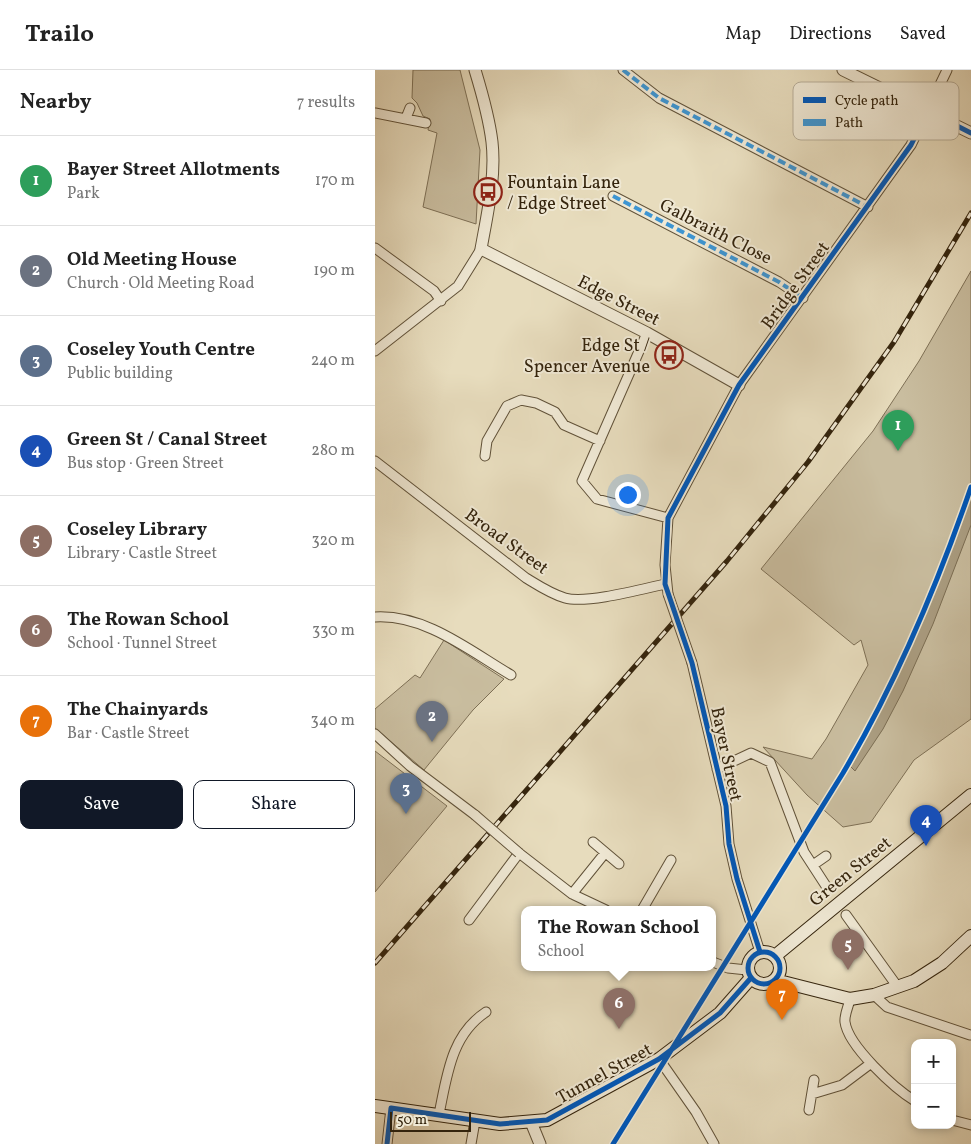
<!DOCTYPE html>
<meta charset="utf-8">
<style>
body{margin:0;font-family:Vollkorn,serif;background:#f2f2f2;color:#222}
.controls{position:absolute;right:15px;bottom:15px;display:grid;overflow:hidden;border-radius:10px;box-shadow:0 2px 8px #0003}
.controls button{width:45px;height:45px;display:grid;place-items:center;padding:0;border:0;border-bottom:1px solid #e0e0e0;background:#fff;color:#222;font:25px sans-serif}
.scale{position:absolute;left:15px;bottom:12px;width:81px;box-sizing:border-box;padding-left:5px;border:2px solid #34240d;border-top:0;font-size:14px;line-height:18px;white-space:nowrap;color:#34240d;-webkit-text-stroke:4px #efe8d4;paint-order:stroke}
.you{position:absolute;left:252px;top:424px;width:18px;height:18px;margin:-12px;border:4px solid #fff;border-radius:50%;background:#1a73e8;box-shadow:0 0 0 8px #1a73e833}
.badge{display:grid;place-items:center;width:32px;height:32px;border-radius:50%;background:#111827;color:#fff;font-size:16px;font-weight:700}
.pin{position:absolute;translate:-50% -41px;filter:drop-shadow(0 1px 2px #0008)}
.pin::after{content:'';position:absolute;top:26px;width:18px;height:15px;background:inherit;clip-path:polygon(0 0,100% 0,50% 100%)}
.popup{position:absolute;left:146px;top:836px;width:195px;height:65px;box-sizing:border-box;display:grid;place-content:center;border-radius:10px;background:#fff;filter:drop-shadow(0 1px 4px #0005);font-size:16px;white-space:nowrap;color:#767676}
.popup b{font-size:19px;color:#222}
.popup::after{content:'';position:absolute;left:50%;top:100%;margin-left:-10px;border:10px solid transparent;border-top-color:#fff}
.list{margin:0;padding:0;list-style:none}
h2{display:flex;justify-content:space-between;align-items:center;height:65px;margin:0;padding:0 20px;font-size:21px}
h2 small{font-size:16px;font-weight:400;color:#767676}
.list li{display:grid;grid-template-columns:32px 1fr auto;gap:15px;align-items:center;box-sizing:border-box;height:90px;padding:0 20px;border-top:1px solid #e0e0e0}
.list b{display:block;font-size:19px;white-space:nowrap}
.list p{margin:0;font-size:16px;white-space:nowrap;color:#767676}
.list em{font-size:16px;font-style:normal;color:#767676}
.actions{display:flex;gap:10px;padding:15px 20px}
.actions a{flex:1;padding:11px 0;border:1px solid #111827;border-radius:10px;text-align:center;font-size:18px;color:#111827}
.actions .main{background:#111827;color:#fff}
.map{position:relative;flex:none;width:596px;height:1074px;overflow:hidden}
header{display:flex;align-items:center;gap:30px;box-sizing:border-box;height:70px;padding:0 25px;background:#fff;border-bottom:1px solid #e0e0e0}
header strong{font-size:24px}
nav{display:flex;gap:28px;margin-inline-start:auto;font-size:18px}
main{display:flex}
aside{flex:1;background:#fff}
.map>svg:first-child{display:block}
</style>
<header>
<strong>Trailo</strong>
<nav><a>Map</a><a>Directions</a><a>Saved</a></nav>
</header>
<main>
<aside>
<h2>Nearby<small>7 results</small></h2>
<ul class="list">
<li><span class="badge" style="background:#2e9e5b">1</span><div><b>Bayer Street Allotments</b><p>Park</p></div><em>170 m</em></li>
<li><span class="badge" style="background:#6b7280">2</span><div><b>Old Meeting House</b><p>Church · Old Meeting Road</p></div><em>190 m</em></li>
<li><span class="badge" style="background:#5c6f8a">3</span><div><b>Coseley Youth Centre</b><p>Public building</p></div><em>240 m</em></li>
<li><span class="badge" style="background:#1a4fb4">4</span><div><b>Green St / Canal Street</b><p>Bus stop · Green Street</p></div><em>280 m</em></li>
<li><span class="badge" style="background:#8d6e63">5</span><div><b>Coseley Library</b><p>Library · Castle Street</p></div><em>320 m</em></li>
<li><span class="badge" style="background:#8d6e63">6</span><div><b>The Rowan School</b><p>School · Tunnel Street</p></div><em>330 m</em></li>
<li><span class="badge" style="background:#e8710a">7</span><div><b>The Chainyards</b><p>Bar · Castle Street</p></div><em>340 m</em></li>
</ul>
<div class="actions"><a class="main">Save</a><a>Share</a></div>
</aside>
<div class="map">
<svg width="596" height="1074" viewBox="0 0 596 1074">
<rect width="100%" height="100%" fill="#e7dcbd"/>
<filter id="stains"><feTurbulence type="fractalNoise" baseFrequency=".004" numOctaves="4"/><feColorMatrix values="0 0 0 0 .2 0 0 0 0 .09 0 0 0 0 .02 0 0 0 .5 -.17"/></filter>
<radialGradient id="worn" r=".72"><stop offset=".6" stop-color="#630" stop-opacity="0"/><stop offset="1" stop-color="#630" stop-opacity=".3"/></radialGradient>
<!-- green -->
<path fill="#c9bd9f" stroke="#7e7056" d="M38,0H85L105,80L101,154L48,137L62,63L53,60L55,49L48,46L42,33L37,28Z
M596,201V649L539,690L496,752L468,757L432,725L388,677L437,689L451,669L493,595L486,570L479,575L386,499L498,361L544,291Z
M69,570L129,609L98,640L49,700L0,658V639L40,605L45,608Z
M0,681L72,736L0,822Z"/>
<!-- water -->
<path fill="#aa9d81" stroke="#7b6d53" d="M596,423V455L558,554L528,621L508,659L480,701L474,695C526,610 563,517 596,423Z"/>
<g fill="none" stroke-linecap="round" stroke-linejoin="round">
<defs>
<path id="minor" d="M248,0L284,28L493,137
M0,43L51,53
M31,48L35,38
M238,126L404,212L428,228
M0,178L59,221L66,231
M272,263L207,411L222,429L293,448
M0,281L83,216L106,179
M110,386L112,371L132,336L146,330L161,333L180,342L189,355L225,371
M0,391L151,508C164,516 176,524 190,528C212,534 267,519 290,514
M293,524L290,495L293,448L364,315L536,75L572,0
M0,547C50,544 95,581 136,605
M317,593L351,736L354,774L362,809L385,882
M0,664L35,696L100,745
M342,699L376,683L395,692L429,782L453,819
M218,772L244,794
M438,795L451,786
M197,824L230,783
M267,840L296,790
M471,845L522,916
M94,850L144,783L197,824L231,840
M338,892L353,898L372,900
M499,925L512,937L595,965
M475,929C474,935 469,945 470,952C473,976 520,1019 540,1031
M284,989L321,1042L339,1074
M437,1024L467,1015L495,994
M434,1040L439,1010
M64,1044C72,1006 76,965 111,942
M577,1050L596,1055
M12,1074L16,1038
M96,1074L100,1051"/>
<path id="tertiary" d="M100,0C107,23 114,47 117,72C121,107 112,145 106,179L272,263L364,315
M468,0L596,63
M156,1052L165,1074"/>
<path id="secondary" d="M373 898a16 16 0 1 1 32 0a16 16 0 1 1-32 0Z
M400,886L596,725
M400,910L475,929L499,925L539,911L567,893L596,866
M0,1036L125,1054L172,1050L284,989L345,943L375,909"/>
</defs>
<!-- minor casing -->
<use href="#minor" stroke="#615239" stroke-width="11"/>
<!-- tertiary casing -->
<use href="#tertiary" stroke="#615239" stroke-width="13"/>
<!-- secondary casing -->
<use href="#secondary" stroke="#34240d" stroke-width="14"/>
<!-- minor -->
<use href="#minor" stroke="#efe8d4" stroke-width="9"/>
<!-- tertiary -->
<use href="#tertiary" stroke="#efe8d4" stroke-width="11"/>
<!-- secondary -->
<use href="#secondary" stroke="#efe8d4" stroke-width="12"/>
<defs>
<path id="rail" d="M0,893L352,491L433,392L519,272L596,143"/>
</defs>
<!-- rail casing -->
<use href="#rail" stroke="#34240d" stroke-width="5"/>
<!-- rail -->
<use href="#rail" stroke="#efe8d4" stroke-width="3" stroke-dasharray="9" stroke-linecap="butt"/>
<defs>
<path id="minor-bridge" d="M293,524L317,593
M100,745L144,783"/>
</defs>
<!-- minor-bridge casing -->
<use href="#minor-bridge" stroke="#615239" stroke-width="11" stroke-linecap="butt"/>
<!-- minor-bridge -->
<use href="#minor-bridge" stroke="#efe8d4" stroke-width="9"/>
<!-- quiet -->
<path stroke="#3d95d2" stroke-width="4" stroke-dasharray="8 4" stroke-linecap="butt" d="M248,0L284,28L493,137
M238,126L404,212L428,228"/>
<defs>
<path id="cycleway" d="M373 898a16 16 0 1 1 32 0a16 16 0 1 1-32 0Z
M385,882L362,809L354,774L351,736L317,593L290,514L293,448L364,315L536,75L553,41L596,63
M12,1074L16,1038L125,1054L172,1050L284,989L345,943L375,909
M238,1074L468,703C521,613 562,516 596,417"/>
</defs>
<!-- cycleway casing -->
<use href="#cycleway" stroke="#efe8d4" stroke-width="8"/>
<!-- cycleway -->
<use href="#cycleway" stroke="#0057b8" stroke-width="5"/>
</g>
<!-- icons -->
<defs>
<symbol id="bus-ring" viewBox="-11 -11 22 22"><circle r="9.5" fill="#efe8d4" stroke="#8f2418" stroke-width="1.5"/><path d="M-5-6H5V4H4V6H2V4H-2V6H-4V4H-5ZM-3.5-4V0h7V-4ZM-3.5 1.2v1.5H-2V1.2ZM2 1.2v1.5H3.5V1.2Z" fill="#8f2418"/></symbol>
</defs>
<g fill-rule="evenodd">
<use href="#bus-ring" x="97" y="106" width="32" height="32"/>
<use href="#bus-ring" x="278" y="269" width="32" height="32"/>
</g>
<g text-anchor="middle" stroke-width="4" stroke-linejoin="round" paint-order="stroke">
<!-- poi labels -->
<g font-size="18" fill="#34240d" stroke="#efe8d4" text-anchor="start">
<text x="132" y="118">Fountain Lane<tspan x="132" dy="21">/ Edge Street</tspan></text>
<text x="275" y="281" text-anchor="end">Edge St /<tspan x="275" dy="21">Spencer Avenue</tspan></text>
</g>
<!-- street labels -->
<g font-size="18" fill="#34240d" stroke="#efe8d4">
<text transform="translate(341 161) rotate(27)" y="6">Galbraith Close</text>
<text transform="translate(420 215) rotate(-54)" y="6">Bridge Street</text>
<text transform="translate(244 230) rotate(27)" y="6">Edge Street</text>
<text transform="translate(132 471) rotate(36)" y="6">Broad Street</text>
<text transform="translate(352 684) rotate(78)" y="6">Bayer Street</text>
<text transform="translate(475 801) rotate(-39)" y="6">Green Street</text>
<text transform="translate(229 1003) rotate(-29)" y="6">Tunnel Street</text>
</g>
</g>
<!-- legend -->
<rect x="418" y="12" width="166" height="58" rx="8" fill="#efe8d4" stroke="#b7ad98" stroke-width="1"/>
<rect x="428" y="27" width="23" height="6" fill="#0057b8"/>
<rect x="428" y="49" width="23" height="7" fill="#3d95d2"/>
<g font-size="14" fill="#34240d">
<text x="460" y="35">Cycle path</text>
<text x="460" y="57">Path</text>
</g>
<rect width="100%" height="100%" filter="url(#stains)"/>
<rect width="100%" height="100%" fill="url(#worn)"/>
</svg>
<div class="controls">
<button>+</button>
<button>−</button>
</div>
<div class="scale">50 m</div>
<div class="you"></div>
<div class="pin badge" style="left:523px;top:381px;background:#2e9e5b">1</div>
<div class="pin badge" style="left:57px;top:672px;background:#6b7280">2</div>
<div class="pin badge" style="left:31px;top:744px;background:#5c6f8a">3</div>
<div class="pin badge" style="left:551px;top:776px;background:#1a4fb4">4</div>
<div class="pin badge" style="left:473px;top:900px;background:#8d6e63">5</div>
<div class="pin badge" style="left:244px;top:959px;background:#8d6e63">6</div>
<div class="popup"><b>The Rowan School</b>School</div>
<div class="pin badge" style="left:407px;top:950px;background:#e8710a">7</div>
</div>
</main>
